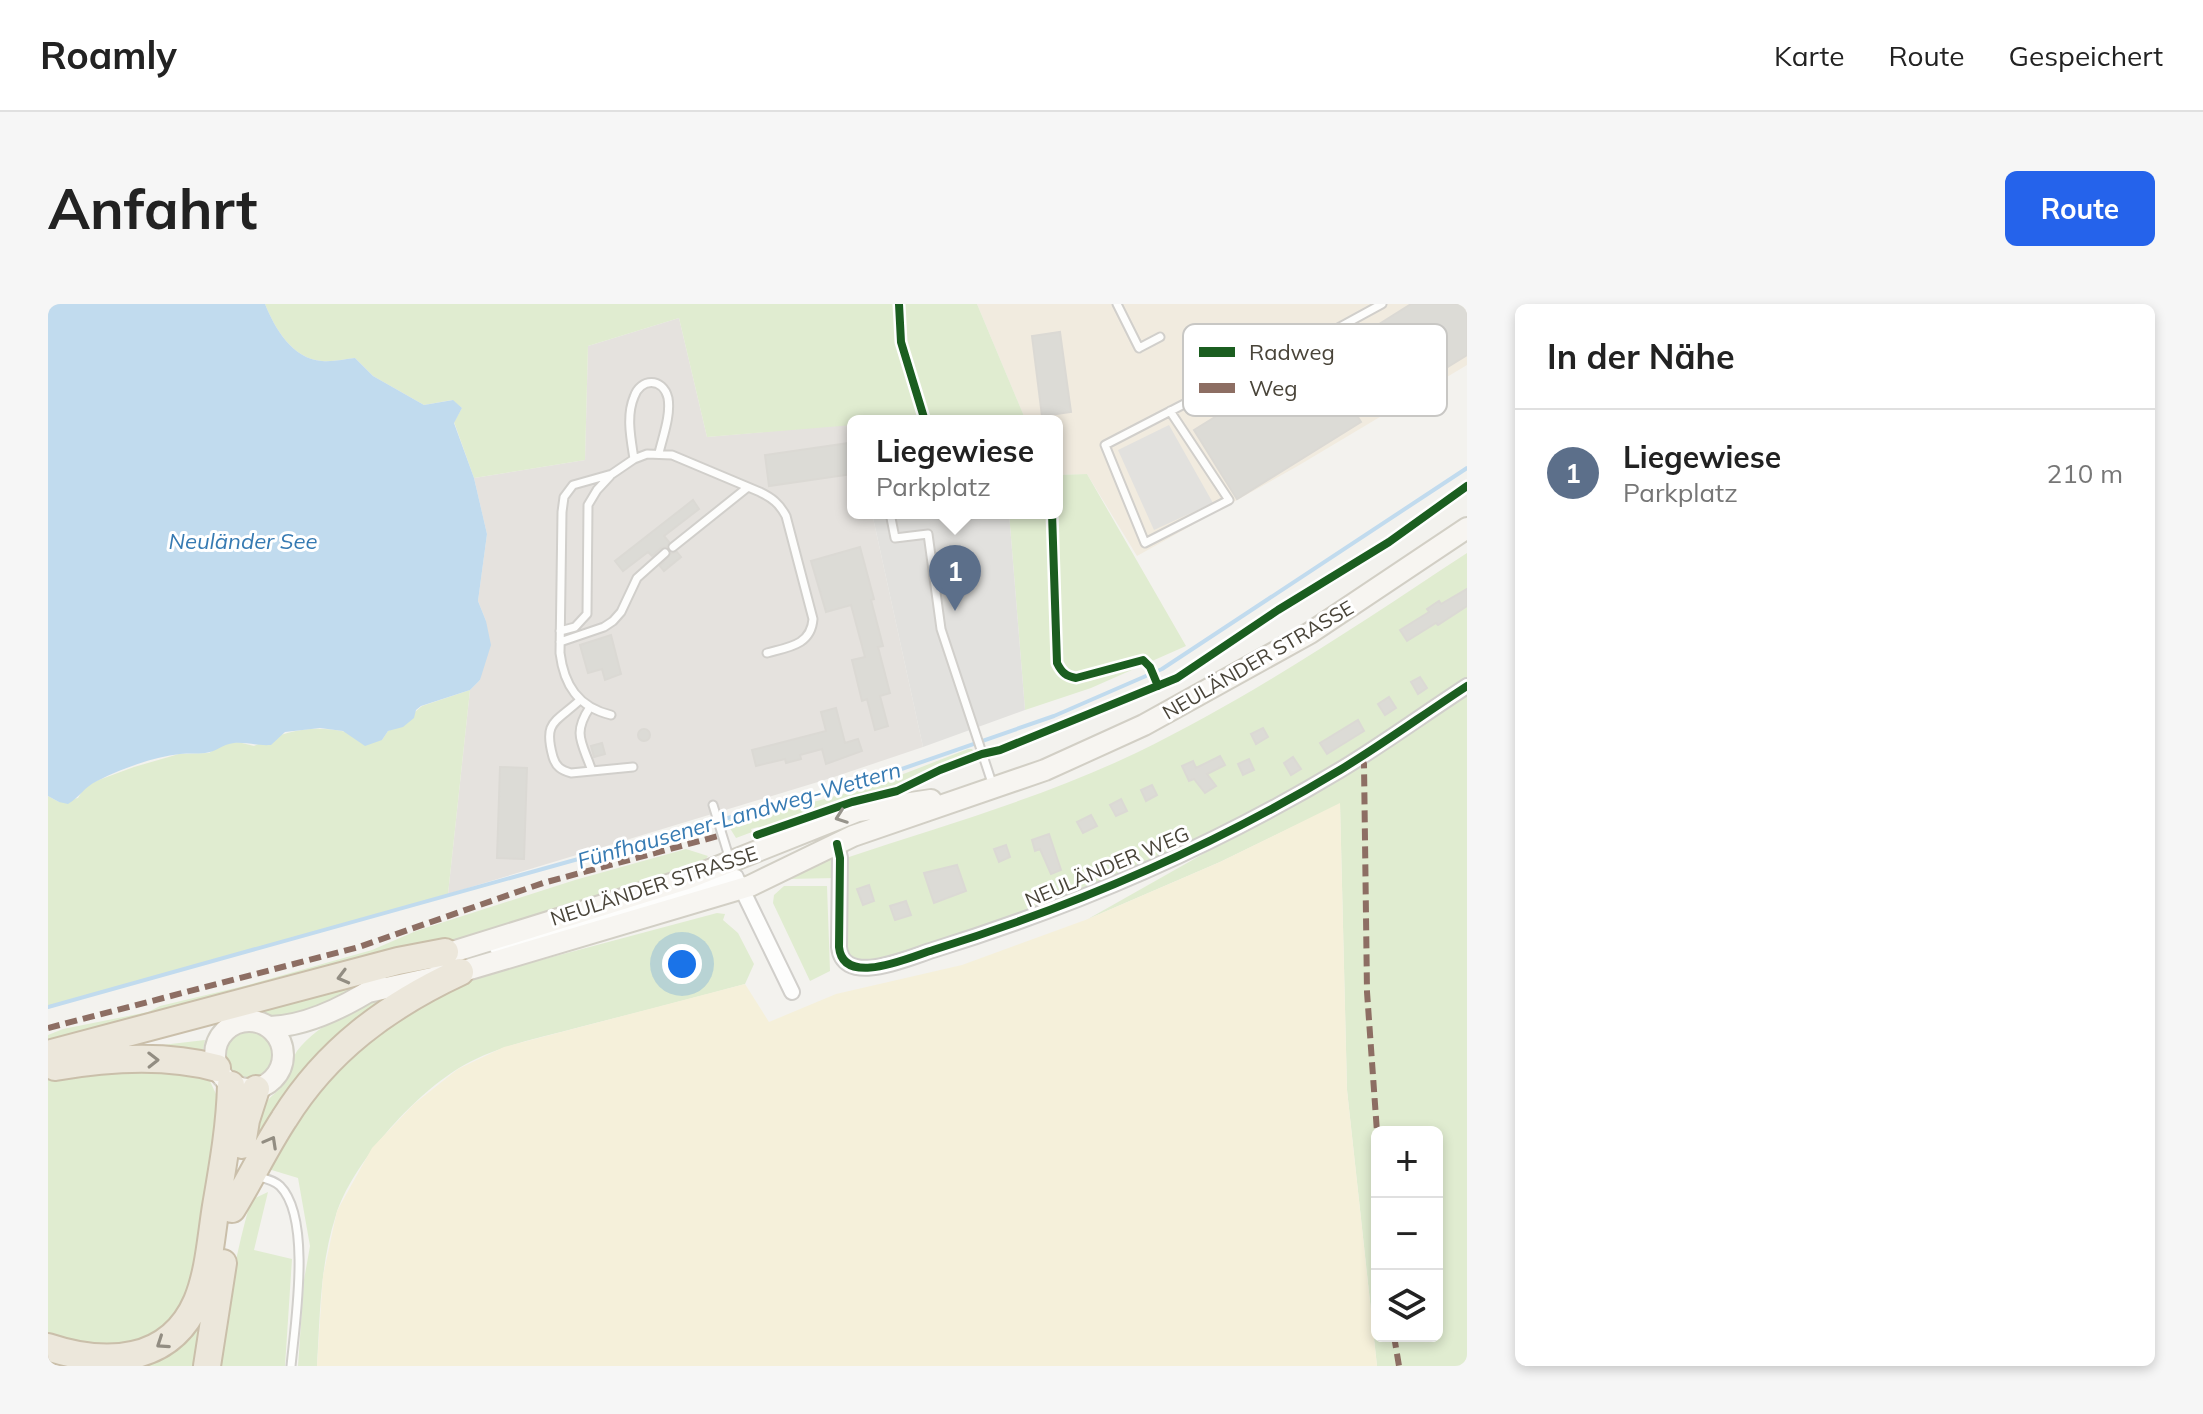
<!DOCTYPE html>
<html lang="de">
<meta charset="utf-8">
<style>
body{margin:0;font-family:Mulish,sans-serif;background:#f6f6f6;color:#222}
.controls{position:absolute;right:24px;bottom:24px;display:grid;overflow:hidden;border-radius:12px;box-shadow:0 4px 12px #0003}
.controls button{width:72px;height:72px;display:grid;place-items:center;padding:0;border:0;border-bottom:2px solid #e0e0e0;background:#fff;color:#222;font:40px sans-serif}
.you{position:absolute;left:634px;top:660px;width:28px;height:28px;margin:-20px;border:6px solid #fff;border-radius:50%;background:#1a73e8;box-shadow:0 0 0 12px #1a73e833}
.badge{display:grid;place-items:center;width:52px;height:52px;border-radius:50%;background:#2563eb;color:#fff;font-size:26px;font-weight:700}
.pin{position:absolute;translate:-50% -66px;filter:drop-shadow(0 2px 4px #0008)}
.pin::after{content:'';position:absolute;top:42px;width:28px;height:24px;background:inherit;clip-path:polygon(0 0,100% 0,50% 100%)}
.popup{position:absolute;left:799px;top:111px;width:216px;height:104px;box-sizing:border-box;display:grid;place-content:center;border-radius:12px;background:#fff;filter:drop-shadow(0 2px 6px #0005);font-size:26px;white-space:nowrap;color:#767676}
.popup b{font-size:30px;color:#222}
.popup::after{content:'';position:absolute;left:50%;top:100%;margin-left:-16px;border:16px solid transparent;border-top-color:#fff}
.list{margin:0;padding:0;list-style:none}
h2{display:flex;justify-content:space-between;align-items:center;height:104px;margin:0;padding:0 32px;font-size:34px}
h2 small{font-size:26px;font-weight:400;color:#767676}
.list li{display:grid;grid-template-columns:52px 1fr auto;gap:24px;align-items:center;box-sizing:border-box;height:128px;padding:0 32px;border-top:2px solid #e0e0e0}
.list b{display:block;font-size:30px;white-space:nowrap}
.list p{margin:0;font-size:26px;white-space:nowrap;color:#767676}
.list em{font-size:26px;font-style:normal;color:#767676}
.icon{flex:none;width:44px;height:44px;fill:none;stroke:currentColor;stroke-width:2;stroke-linecap:round;stroke-linejoin:round}
.map{position:relative;flex:none;width:1419px;height:1062px;overflow:hidden;border-radius:12px}
header{display:flex;align-items:center;gap:48px;box-sizing:border-box;height:112px;padding:0 40px;background:#fff;border-bottom:2px solid #e0e0e0}
header strong{font-size:38px}
nav{display:flex;gap:44px;margin-inline-start:auto;font-size:28px}
.intro{display:flex;align-items:center;justify-content:space-between;box-sizing:border-box;height:192px;padding:0 48px}
h1{margin:0;font-size:56px}
.button{padding:20px 36px;border-radius:12px;background:#2563eb;color:#fff;font-size:28px;font-weight:700}
main{display:flex;gap:48px;padding:0 48px}
aside{flex:1;background:#fff;border-radius:12px;box-shadow:0 4px 12px #0003}
.map>svg:first-child{display:block}
</style>
<header>
<strong>Roamly</strong>
<nav><a>Karte</a><a>Route</a><a>Gespeichert</a></nav>
</header>
<div class="intro"><h1>Anfahrt</h1><a class="button">Route</a></div>
<main>
<div class="map">
<svg width="1419" height="1062" viewBox="0 0 1419 1062">
<rect width="100%" height="100%" fill="#f3f2ee"/>
<!-- commercial -->
<path fill="#f1ebdf" d="M929,0H1419V61L1248,163L1089,252L1039,170L1009,171V117H978Z"/>
<!-- industrial -->
<path fill="#e5e2de" d="M631,14L659,133L805,120V209H824L875,443L783,474L400,590L422,386L432,376L438,317L430,297L439,230L426,174L537,156L540,42Z"/>
<!-- green -->
<path fill="#e0ecd0" fill-rule="evenodd" d="M217,0H929L978,117H805V121L659,133L631,14L540,42L537,156L426,174L406,118L414,104L404,96L376,101L325,72L307,54C297,55 285,58 274,57C245,55 227,25 217,0Z
M1039,170L1138,342L1043,384L977,406L961,209H1009V171Z
M1419,249V377L1308,451L1131,549L964,615L835,657L812,660L797,649L798,554C896,521 994,494 1088,449C1204,393 1311,320 1419,249Z
M422,386L400,590L0,704V492L11,498L30,494L36,484L48,477L86,463L131,450L161,449L175,440L190,438L206,442C258,417 280,423 334,436L340,427L349,423L374,402Z
M1419,392V1062H1329L1299,786L1292,500L1172,558L1040,615L1323,455ZM1329,828H1389V1032H1329Z
M920,445H924L926,448L848,484L803,495L712,525L710,523L703,525L704,528L688,534L680,521L681,516L769,497L827,481Z
M638,545L660,552L652,563L448,625L0,744V731L15,725L100,708L112,702L200,681L324,646L368,627L527,576Z
M785,552L788,574L738,575Z
M736,582H779L782,667L762,677L725,599L726,591Z
M669,609L677,610L675,616L690,629L706,660L697,680C642,695 587,709 532,723C491,734 448,742 411,764C365,792 304,860 288,911C272,960 272,1012 269,1062H250L256,976L262,942L250,874L217,864L298,747L407,679Z
M317,679L266,707L223,715L198,711Z
M351,689L198,871C201,847 204,820 218,799C222,792 230,788 235,781C243,771 242,757 249,747C272,717 316,700 351,689Z
M175 753a26 26 0 1 1 52 0a26 26 0 1 1-52 0Z
M157,736L154,751L97,743Z
M126,762L161,775L174,803L148,977L124,1021L69,1048L0,1031V772Z
M220,888L206,946L244,955L237,1062H171C178,1005 187,951 203,896Z
M161,982L155,1062H81Z"/>
<!-- sand -->
<path fill="#f5f0da" d="M1292,499L1299,786L1329,1062H269L275,972L289,907L324,844L366,800L410,765L456,743L697,680L721,718L788,690L914,661L1040,615L1172,558Z"/>
<!-- parking -->
<path fill="#e2e1de" d="M1121,121L1165,199L1106,226L1070,146Z
M824,209H961L977,406L875,443Z"/>
<!-- water -->
<path fill="#c1dbee" d="M0,0H217C227,25 245,55 274,57C285,58 297,55 307,54L325,72L376,101L405,96L414,104L406,119L426,174L439,230L430,297L438,317L443,341L432,376L422,386L373,402L368,406L366,414L355,423L340,427L334,436L317,442L295,427L272,424L237,428L223,441C209,442 198,438 186,439C175,440 168,448 157,449C149,450 140,449 132,450C105,453 73,465 49,477C36,483 32,493 20,500L11,498L0,492Z"/>
<g fill="none" stroke-linecap="round" stroke-linejoin="round">
<!-- stream -->
<path stroke="#c1dbee" stroke-width="4" d="M0,703L652,521L799,484L1006,412L1114,365L1419,164"/>
</g>
<!-- building -->
<path fill="#dcdbd6" stroke="#dbd9d4" stroke-width="2" d="M1363,0H1419V51L1348,95L1309,34Z
M1012,28L1023,108L994,112L984,32Z
M1270,49L1313,118L1189,195L1146,126Z
M801,139L805,170L721,182L717,151Z
M645,196L651,205L616,232L621,238L619,243L613,244L604,252L600,248L575,267L567,257Z
M812,243L826,295L823,296L835,342L830,343L842,389L832,392L840,422L827,426L819,395L814,397L804,356L817,353L803,301L778,308L763,257Z
M629,248L633,253L616,267L612,262L623,249Z
M1419,285V302L1390,321L1388,319L1359,337L1352,326L1381,308L1379,305L1391,297L1393,300Z
M563,331L573,370L557,376L554,365L540,369L532,341Z
M1372,373L1379,384L1370,390L1363,378Z
M1341,393L1348,404L1337,411L1330,400Z
M788,404L797,439L810,435L814,447L778,460L774,445L752,451L753,455L738,459L737,455L708,462L704,446L778,427L773,408Z
M1310,416L1316,427L1279,450L1272,439Z
M1215,424L1220,433L1208,440L1203,430Z
M590 431a6 6 0 1 1 12 0a6 6 0 1 1-12 0Z
M554,439L557,450L546,453L543,442Z
M1172,452L1177,461L1159,470L1168,482L1157,489L1146,475L1141,477L1134,462L1145,457L1148,464Z
M1245,453L1253,465L1243,471L1236,459Z
M1201,455L1206,466L1195,471L1190,460Z
M452,463L479,464L476,555L449,554Z
M1104,481L1109,491L1098,497L1093,486Z
M1073,495L1079,507L1068,512L1062,501Z
M1043,511L1049,522L1035,529L1029,518Z
M1001,530L1013,566L1003,570L992,545L987,547L984,536Z
M958,541L962,553L951,558L946,545Z
M909,561L918,587L886,599L876,569Z
M821,581L826,597L815,601L809,585Z
M858,597L863,611L847,616L842,602Z"/>
<g fill="none" stroke-linecap="round" stroke-linejoin="round">
<defs>
<path id="service" d="M1069,0L1091,44L1112,33
M1122,107L1181,196L1097,239L1057,141L1252,40L1279,30L1334,0
M586,155C583,135 578,112 586,93C592,74 615,73 620,94C623,111 615,132 611,149
M842,209L847,234L880,230L893,325L945,482
M625,243L700,183
M512,327L527,323L539,310L540,201L549,186L562,172
M512,338L556,323L565,317L573,308L589,274L617,249
M532,396C507,419 495,417 505,453C508,463 513,466 523,469L585,463
M542,403C524,430 534,438 544,467
M563,411C530,403 516,381 512,349L514,208L516,193L525,181L564,170L586,155L599,150L624,151L712,188C724,194 731,199 738,212L765,315C763,341 741,343 719,349
M665,501L682,556
M208,872C216,874 226,876 232,882C264,914 247,1020 243,1062"/>
<path id="minor" d="M789,540L792,554L791,643C795,684 862,653 885,646C1027,602 1164,543 1292,466C1335,440 1376,410 1419,382
M690,577L744,688
M449,644L688,573"/>
<path id="secondary" d="M385,654L639,575L810,507L883,496
M320,688L412,668L702,582L805,532L997,466L1096,421L1262,329L1419,224
M167 751a34 34 0 1 1 68 0a34 34 0 1 1-68 0Z
M222,723C260,722 300,701 331,681"/>
<path id="motorway" d="M0,750L350,657L397,648
M7,763C59,754 118,750 169,764
M194,841L198,816L208,785
M184,905C202,876 217,844 236,815C279,746 339,702 412,668
M0,1043C57,1062 122,1060 149,997C161,968 163,933 168,902C175,861 182,822 183,781
M159,1062L175,959"/>
</defs>
<!-- service casing -->
<use href="#service" stroke="#d1cfcb" stroke-width="11"/>
<!-- minor casing -->
<use href="#minor" stroke="#d1cfcb" stroke-width="18"/>
<!-- secondary casing -->
<use href="#secondary" stroke="#d2cfc5" stroke-width="24"/>
<!-- motorway casing -->
<use href="#motorway" stroke="#cabfaa" stroke-width="30"/>
<!-- service -->
<use href="#service" stroke="#fdfdfc" stroke-width="7"/>
<!-- minor -->
<use href="#minor" stroke="#fdfdfc" stroke-width="14"/>
<!-- secondary -->
<use href="#secondary" stroke="#f7f5f1" stroke-width="20"/>
<!-- motorway -->
<use href="#motorway" stroke="#ece7db" stroke-width="26"/>
<!-- quiet -->
<path stroke="#8d6e63" stroke-width="6" stroke-dasharray="12 6" stroke-linecap="butt" d="M1313,453L1316,460L1319,688L1329,828
M0,724L311,643L495,579L674,531
M1346,1032L1351,1062"/>
<defs>
<path id="cycleway" d="M851,0L853,38L877,117
M1004,209L1009,359C1014,369 1018,372 1028,374L1095,356L1102,363L1110,382
M709,531L804,498L849,487L892,466L934,450L952,446L1129,374L1230,306L1341,238L1419,182
M789,540L792,554L791,643C795,684 862,653 885,646C1027,602 1164,543 1292,466C1335,440 1376,410 1419,382"/>
</defs>
<!-- cycleway casing -->
<use href="#cycleway" stroke="#fff" stroke-width="13"/>
<!-- cycleway -->
<use href="#cycleway" stroke="#1b5e20" stroke-width="8"/>
</g>
<!-- one-way arrows -->
<defs><path id="oneway-chevron" d="M-2-3.5L2.5 0L-2 3.5" fill="none" stroke-width="1.6" stroke-linecap="round" stroke-linejoin="round" transform="scale(2)"/></defs>
<use stroke="#97948c" href="#oneway-chevron" transform="translate(793 513) rotate(160)"/>
<g stroke="#928d82">
<use href="#oneway-chevron" transform="translate(295 673) rotate(165)"/>
<use href="#oneway-chevron" transform="translate(105 756) rotate(-1)"/>
<use href="#oneway-chevron" transform="translate(223 838) rotate(-61)"/>
<use href="#oneway-chevron" transform="translate(114 1039) rotate(146)"/>
</g>
<g text-anchor="middle" stroke-width="6" stroke-linejoin="round" paint-order="stroke">
<!-- street labels -->
<g font-size="20" fill="#494439" stroke="#fff">
<text transform="translate(1210 356) rotate(-30)" y="7">NEULÄNDER STRASSE</text>
<text transform="translate(1059 563) rotate(-23)" y="7">NEULÄNDER WEG</text>
<text transform="translate(606 582) rotate(-18)" y="7">NEULÄNDER STRASSE</text>
</g>
<!-- water labels -->
<g font-size="22" font-style="italic" fill="#367ab2" stroke="#fff">
<text x="195" y="245">Neuländer See</text>
<text transform="translate(691 511) rotate(-16)" y="8">Fünfhausener-Landweg-Wettern</text>
</g>
</g>
<!-- legend -->
<rect x="1135" y="20" width="264" height="92" rx="12" fill="#fff" stroke="#c8c7c4" stroke-width="2"/>
<rect x="1151" y="43" width="36" height="10" fill="#1b5e20"/>
<rect x="1151" y="79" width="36" height="10" fill="#8d6e63"/>
<g font-size="22" fill="#494439">
<text x="1201" y="56">Radweg</text>
<text x="1201" y="92">Weg</text>
</g>
</svg>
<div class="controls">
<button>+</button>
<button>−</button>
<button><svg class="icon" aria-label="layers" viewBox="0 0 24 24"><path d="M12 4l9 5-9 5-9-5zM3 14l9 5 9-5"/></svg></button>
</div>
<div class="you"></div>
<div class="pin badge" style="left:907px;top:307px;background:#5c6f8a">1</div>
<div class="popup"><b>Liegewiese</b>Parkplatz</div>
</div>
<aside>
<h2>In der Nähe<small></small></h2>
<ul class="list">
<li><span class="badge" style="background:#5c6f8a">1</span><div><b>Liegewiese</b><p>Parkplatz</p></div><em>210 m</em></li>
</ul>
</aside>
</main>
